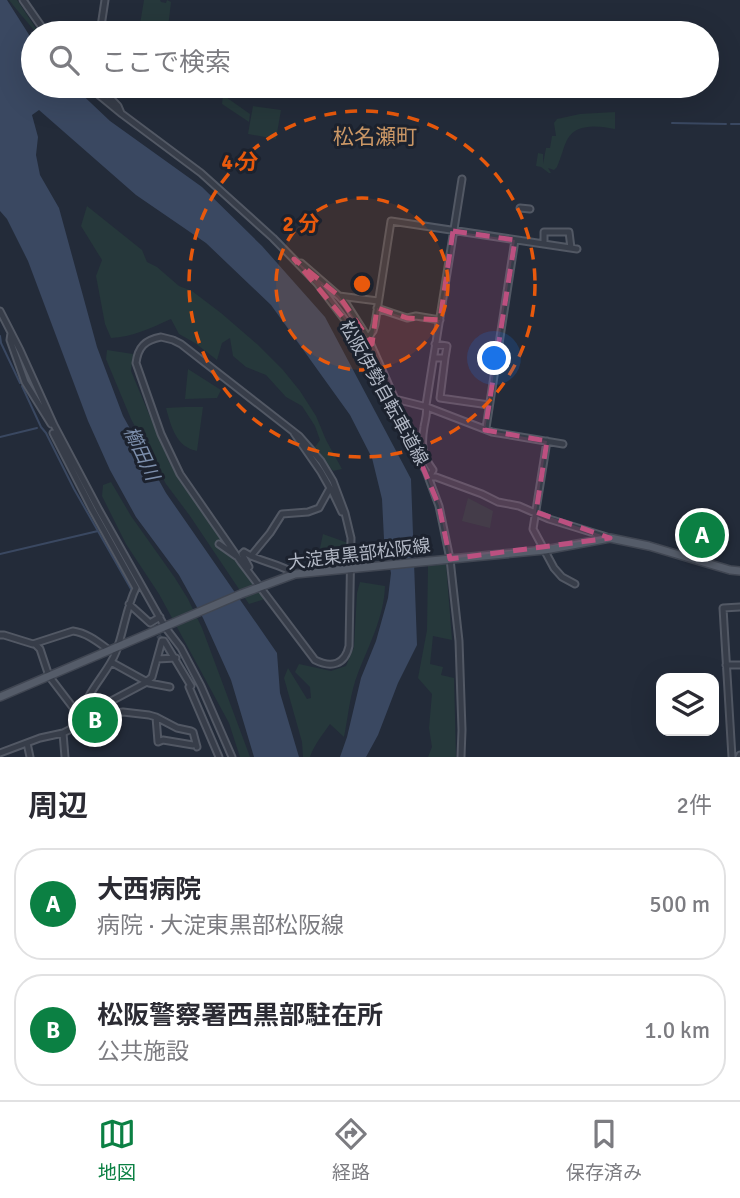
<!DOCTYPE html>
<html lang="ja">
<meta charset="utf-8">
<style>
body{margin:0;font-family:Signika,"Noto Sans JP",sans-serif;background:#f2f2f3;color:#2b2b33}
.controls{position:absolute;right:21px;bottom:21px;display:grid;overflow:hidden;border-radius:14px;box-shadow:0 7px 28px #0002}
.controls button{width:63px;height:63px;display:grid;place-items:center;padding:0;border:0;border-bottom:2px solid #e1e1e2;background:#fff;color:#2b2b33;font:35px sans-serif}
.you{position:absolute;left:495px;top:359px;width:24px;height:24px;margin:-18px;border:5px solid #fff;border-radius:50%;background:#1a73e8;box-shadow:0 0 0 10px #1a73e833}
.badge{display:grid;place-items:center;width:46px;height:46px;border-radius:50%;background:#0b8043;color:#fff;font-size:23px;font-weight:700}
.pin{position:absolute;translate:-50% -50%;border:4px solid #fff;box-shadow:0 2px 7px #0006}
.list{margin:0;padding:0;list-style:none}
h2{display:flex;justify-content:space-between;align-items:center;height:91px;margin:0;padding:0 28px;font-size:30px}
h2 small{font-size:23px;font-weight:400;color:#7c7c81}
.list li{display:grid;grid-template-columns:46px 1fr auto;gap:21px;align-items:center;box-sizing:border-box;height:112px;margin:0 14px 14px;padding:0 14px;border:2px solid #e1e1e2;border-radius:28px}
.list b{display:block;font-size:26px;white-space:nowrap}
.list p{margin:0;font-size:23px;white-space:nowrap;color:#7c7c81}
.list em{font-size:23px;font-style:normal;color:#7c7c81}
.icon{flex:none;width:38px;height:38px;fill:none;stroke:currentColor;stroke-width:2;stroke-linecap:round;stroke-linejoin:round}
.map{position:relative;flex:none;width:740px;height:757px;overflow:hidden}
.search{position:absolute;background:#fff;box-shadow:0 7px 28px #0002;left:21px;right:21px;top:21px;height:77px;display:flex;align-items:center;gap:18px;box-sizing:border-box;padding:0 24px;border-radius:38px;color:#7c7c81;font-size:26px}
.sheet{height:343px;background:#fff}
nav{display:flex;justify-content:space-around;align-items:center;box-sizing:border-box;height:98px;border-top:2px solid #e1e1e2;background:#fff;font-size:19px;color:#7c7c81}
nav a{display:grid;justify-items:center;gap:4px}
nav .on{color:#0b8043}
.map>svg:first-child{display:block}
</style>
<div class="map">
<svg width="740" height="757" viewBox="0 0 740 757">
<rect width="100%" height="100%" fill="#232b39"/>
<!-- green -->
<path fill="#26383b" d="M9,0H17L39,33H36C27,21 18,12 9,0Z
M144,0H160L161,2L166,3L167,0L171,2L168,28L140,24Z
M223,95L250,114L249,122L222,104Z
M253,106L281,110L276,139L248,134Z
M615,112V129C600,126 576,122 567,140C563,148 561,158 557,167L554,170L548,168L551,173H549L541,167L536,166L538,153L543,154V164L546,148H550L552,136H556L554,123L557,119L580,114Z
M87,206L142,250L147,262L157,267L179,286L192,291L221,313L257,344L283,370L300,391L316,416L326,440L342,469L333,471L315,447L320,440L315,426L302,406L286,397L266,375L246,367L233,356L230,338L222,343L217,360L195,343L179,334L171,319C151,328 132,337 111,338L105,324L96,276L102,260L81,226Z
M107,350L133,354L131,371L169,462L265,599L249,604L190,516L166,484L131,419L106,359Z
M188,369L221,390L217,398L185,399Z
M185,407H203L197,451C176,447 171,426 166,408Z
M111,482L131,516L175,578L188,599L202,628L250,757H240L229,723L159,594L126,544L102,496L103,485Z
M468,498L493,511L490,528L462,521Z
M323,534L348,543L349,555L330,557L320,548Z
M446,564L452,640L433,636L430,664L443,667L441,675L454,678L456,757H428L432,747L429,728L432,694L418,678L427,630L428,566Z
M360,582L385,586C384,617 369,645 358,673C350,693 348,717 344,737L330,724C323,734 314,745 310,757H303L302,742L284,678L288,668L307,699L311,698L310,687L295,672L299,664L331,671L346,666L354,647L357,593Z"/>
<!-- water -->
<path fill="#3a4861" d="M0,0H7L33,41V86H73L110,121L202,187L262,246L325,317L411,479L417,645L398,683L378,735L366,757H340L347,737L361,678L376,641L388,598L391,573L384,539L382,499L372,458L350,415L271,305L206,243L136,195L39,110L32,115L38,137L36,155L40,175L59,208L97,347L123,416L166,493L277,653L280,693L299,757H254L231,680L203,618L179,575L136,517L110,470L88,421L28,261L7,219L0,211Z"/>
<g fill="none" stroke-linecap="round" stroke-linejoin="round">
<!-- stream -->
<path stroke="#3a4861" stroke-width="2" d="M672,123L726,124
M731,124H740
M0,336L1,343L20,383
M22,386L41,427L46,433L74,489L131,589
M0,437L37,428
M0,554L98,531"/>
<!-- minor-tunnel -->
<path stroke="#38404e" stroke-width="5" stroke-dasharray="5 2.5" stroke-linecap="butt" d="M150,623L162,641"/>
<defs>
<path id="minor" d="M23,0L46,33
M100,33L105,0
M88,86L122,114L201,173L273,238L317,283L345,320L361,347L383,394L426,471L439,506L450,559L459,641L462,730L461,757
M99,86L118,106L121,113
M520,208L530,209
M544,244V232H569L571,248
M301,263L339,296L347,305L368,338
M339,296L378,301
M377,308L407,318L416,316L440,320
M0,311L20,350L54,425L99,510L165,627L181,648L201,686L232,757
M11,333L10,340L25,382L51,424
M161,337L173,340L181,344L299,436L321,461L333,481L345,513L351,538L349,646C345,665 331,668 315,660L241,562L180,474L161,434L136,363C138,347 145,340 161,337Z
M434,358H445L447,346L435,344
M445,358L440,398L489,405
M380,370L385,391
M486,428L515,240
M53,433L92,509L136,588C126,608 124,631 116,652C108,673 83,695 83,716
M294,433L321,472L330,488
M547,441L533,529L554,568L562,577L575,584
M563,444L492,432L427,407L395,399L368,338L373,331L375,324L391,221L577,249
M429,477L433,470C422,455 421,445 424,427C425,420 428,413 426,405L462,179
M429,477H436L482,494L498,502L519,506L549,519L610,538
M219,544L236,556
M251,556L270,533L282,514L308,512L319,508L330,488L332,491L342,512
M249,567L242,554L244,552C259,562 279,563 295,574
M129,604L150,623L160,617
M0,635H4L33,644L73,631C87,633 98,642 109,650
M162,641H164L191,686L189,687L219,757
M35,644L40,649L49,676L81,718
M157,659L176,658
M111,662L149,683L170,687
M726,665H740
M83,716L91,717L123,712L149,715L156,717L177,728L191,731L193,732L197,747
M156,717L158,742L163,740L193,745L196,744
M63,733L65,757
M27,743L30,757
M0,753L40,738L63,733L79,725L83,716L145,683L152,677L162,641
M732,757L723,608L740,607
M739,757L740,755"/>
<path id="major" d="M0,697L241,594L295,574L545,550L610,538L649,546L730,570L740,571"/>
</defs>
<!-- minor casing -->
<use href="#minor" stroke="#525864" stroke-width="9"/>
<!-- major casing -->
<use href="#major" stroke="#404652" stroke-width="10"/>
<!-- minor -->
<use href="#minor" stroke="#373d49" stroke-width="5"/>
<!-- major -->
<use href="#major" stroke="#555c69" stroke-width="7"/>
</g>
<!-- marked area -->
<path fill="#bc5080" fill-opacity="0.2" stroke="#bc5080" stroke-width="5" stroke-dasharray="14 9" stroke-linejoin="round" d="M453,231L515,240L485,430L547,441L536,512L610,538L450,559L439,506L416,451L345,320L294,259L339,296L372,344L377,308L407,318L440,320Z"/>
<!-- distance rings -->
<circle cx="362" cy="284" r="86" fill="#e8590c" fill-opacity=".12"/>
<g fill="none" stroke="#e8590c" stroke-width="3.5" stroke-dasharray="12 9">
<circle cx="362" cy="284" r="86"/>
<circle cx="362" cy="284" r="173"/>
</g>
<g text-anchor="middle" stroke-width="6" stroke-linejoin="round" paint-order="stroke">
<!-- street labels -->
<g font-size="18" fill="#b2b8c5" stroke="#1c222e">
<text transform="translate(384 393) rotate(61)" y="6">松阪伊勢自転車道線</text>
<text transform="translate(359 554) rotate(-7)" y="6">大淀東黒部松阪線</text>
</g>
<!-- water labels -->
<g font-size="19" font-style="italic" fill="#7c8eab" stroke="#1c222e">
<text transform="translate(142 453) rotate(65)" y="7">櫛田川</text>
</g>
<!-- quarter labels -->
<g font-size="21" fill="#cc9866" stroke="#1c222e">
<text x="375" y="144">松名瀬町</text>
</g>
</g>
<circle cx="362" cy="284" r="10" fill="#e8590c" stroke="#1c222e" stroke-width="3.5"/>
<g font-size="21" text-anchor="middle" font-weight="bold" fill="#e8590c" stroke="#1c222e" stroke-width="6" stroke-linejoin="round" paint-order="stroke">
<text x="240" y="169">4 分</text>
<text x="301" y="231">2 分</text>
</g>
</svg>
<div class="controls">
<button><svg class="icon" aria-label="layers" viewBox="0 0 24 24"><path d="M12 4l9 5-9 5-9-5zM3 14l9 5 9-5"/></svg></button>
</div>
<div class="you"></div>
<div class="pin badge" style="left:702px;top:535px">A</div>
<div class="pin badge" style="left:95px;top:720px">B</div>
<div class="search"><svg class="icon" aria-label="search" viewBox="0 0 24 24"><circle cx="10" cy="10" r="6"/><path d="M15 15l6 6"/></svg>ここで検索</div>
</div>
<section class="sheet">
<h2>周辺<small>2件</small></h2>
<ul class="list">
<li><span class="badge">A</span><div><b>大西病院</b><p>病院 · 大淀東黒部松阪線</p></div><em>500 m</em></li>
<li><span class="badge">B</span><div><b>松阪警察署西黒部駐在所</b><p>公共施設</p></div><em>1.0 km</em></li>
</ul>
</section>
<nav>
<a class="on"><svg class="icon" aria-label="map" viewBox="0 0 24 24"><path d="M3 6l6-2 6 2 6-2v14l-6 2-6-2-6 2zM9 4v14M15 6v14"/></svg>地図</a>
<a><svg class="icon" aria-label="directions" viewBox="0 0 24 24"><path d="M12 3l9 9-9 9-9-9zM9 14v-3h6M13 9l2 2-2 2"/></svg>経路</a>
<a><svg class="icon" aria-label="saved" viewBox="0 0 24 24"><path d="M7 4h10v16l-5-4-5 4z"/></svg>保存済み</a>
</nav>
